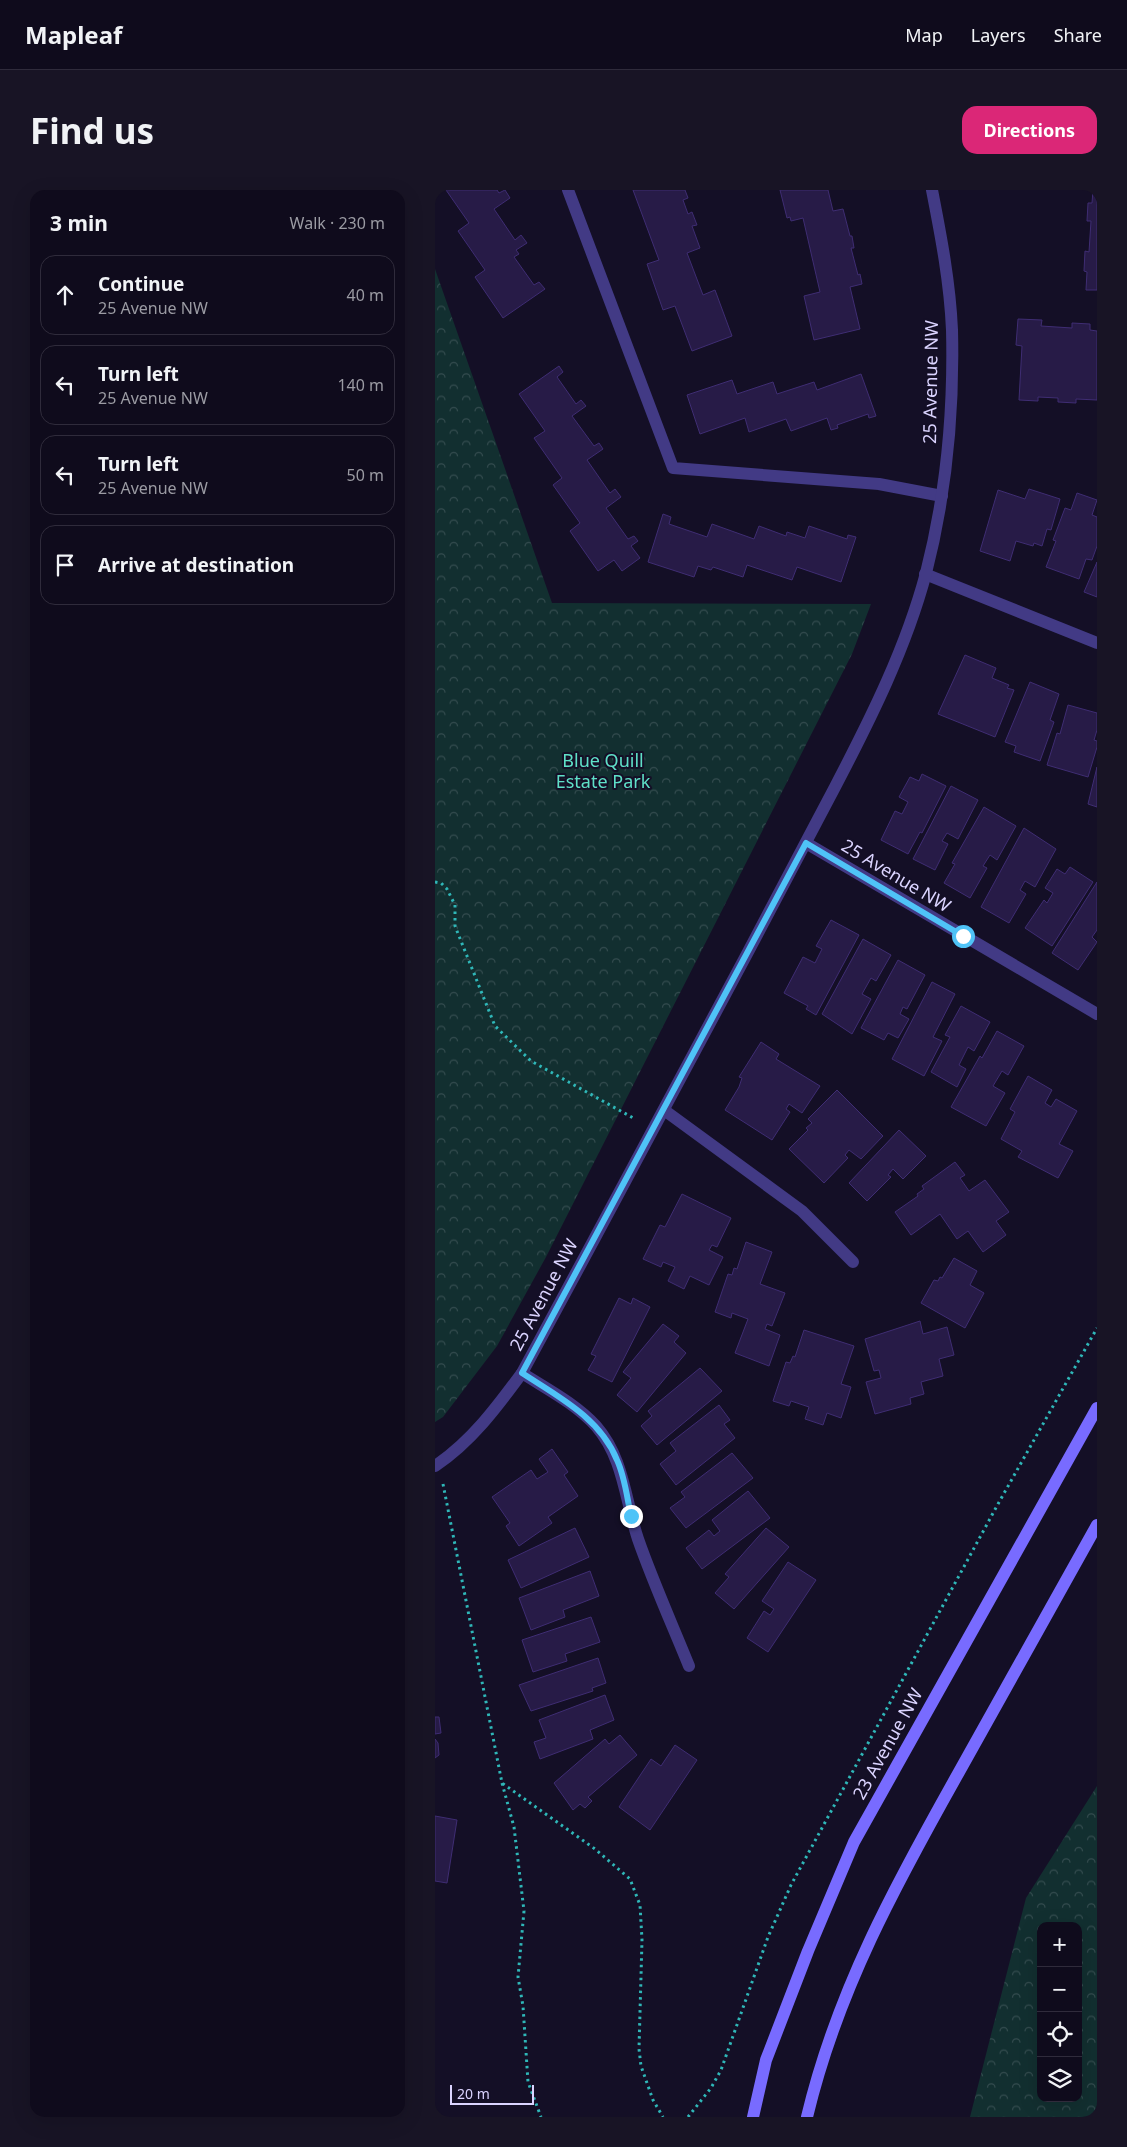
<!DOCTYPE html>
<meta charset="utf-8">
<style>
body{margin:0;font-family:"Noto Sans",sans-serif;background:#181425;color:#f1f3f6}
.controls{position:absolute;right:15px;bottom:15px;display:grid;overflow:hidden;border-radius:10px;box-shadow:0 5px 20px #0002}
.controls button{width:45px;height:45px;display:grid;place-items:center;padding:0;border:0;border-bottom:1px solid #2f2b3b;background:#0f0b1c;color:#f1f3f6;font:25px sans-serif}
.scale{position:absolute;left:15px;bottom:12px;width:84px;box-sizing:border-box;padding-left:5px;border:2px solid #dbd4ff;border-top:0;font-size:14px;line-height:18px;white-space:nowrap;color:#dbd4ff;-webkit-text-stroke:4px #140f26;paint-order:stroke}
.stop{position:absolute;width:15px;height:15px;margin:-11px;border:4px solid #4fc3f7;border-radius:50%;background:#fff}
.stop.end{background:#4fc3f7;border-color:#fff;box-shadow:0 1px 5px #0008}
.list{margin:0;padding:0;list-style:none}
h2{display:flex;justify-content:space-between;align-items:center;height:65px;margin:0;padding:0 20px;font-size:21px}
h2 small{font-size:16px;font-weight:400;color:#9b9ba3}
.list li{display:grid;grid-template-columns:32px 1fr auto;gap:15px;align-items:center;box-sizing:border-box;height:80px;margin:0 10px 10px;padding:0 10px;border:1px solid #2f2b3b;border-radius:15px}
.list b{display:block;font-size:19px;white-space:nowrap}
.list p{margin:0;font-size:16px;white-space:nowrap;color:#9b9ba3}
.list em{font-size:16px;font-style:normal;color:#9b9ba3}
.icon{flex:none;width:28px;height:28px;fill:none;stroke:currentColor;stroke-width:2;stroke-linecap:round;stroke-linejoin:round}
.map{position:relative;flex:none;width:662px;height:1927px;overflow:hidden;border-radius:15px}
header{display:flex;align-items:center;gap:30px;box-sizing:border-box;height:70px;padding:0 25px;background:#0f0b1c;border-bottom:1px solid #2f2b3b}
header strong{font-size:24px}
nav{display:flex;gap:28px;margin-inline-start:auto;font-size:18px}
.intro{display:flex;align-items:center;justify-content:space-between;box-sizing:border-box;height:120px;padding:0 30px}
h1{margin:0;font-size:35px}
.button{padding:12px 22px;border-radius:15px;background:#db2777;color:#fff;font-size:18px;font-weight:700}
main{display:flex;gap:30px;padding:0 30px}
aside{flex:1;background:#0f0b1c;border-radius:15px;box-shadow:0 5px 20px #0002}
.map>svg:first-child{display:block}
</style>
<header>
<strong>Mapleaf</strong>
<nav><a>Map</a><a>Layers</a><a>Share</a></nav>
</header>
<div class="intro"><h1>Find us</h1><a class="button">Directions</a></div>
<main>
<aside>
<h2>3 min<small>Walk · 230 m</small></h2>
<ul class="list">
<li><svg class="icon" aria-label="ahead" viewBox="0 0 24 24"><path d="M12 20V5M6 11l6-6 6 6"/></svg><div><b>Continue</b><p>25 Avenue NW</p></div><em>40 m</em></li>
<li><svg class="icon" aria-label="left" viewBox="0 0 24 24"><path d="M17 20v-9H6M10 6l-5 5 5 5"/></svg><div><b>Turn left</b><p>25 Avenue NW</p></div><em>140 m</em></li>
<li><svg class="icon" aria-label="left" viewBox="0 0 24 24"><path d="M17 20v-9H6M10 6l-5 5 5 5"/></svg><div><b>Turn left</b><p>25 Avenue NW</p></div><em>50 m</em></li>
<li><svg class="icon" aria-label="arrive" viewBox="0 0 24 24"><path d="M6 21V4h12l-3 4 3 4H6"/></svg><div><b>Arrive at destination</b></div></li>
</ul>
</aside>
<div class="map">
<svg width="662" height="1927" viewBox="0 0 662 1927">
<defs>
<pattern id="forest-crowns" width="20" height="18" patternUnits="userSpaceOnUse" patternTransform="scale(1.25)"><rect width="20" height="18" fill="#122f30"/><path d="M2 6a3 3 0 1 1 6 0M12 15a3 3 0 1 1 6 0" fill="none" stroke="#344c4f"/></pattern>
</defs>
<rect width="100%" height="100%" fill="#140f26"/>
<!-- forest -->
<path fill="url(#forest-crowns)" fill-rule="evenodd" d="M0,79L117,413L436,414L417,464L111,1067L62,1156L8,1227L0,1232Z
M662,1596V1927H535L591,1708ZM606,1736H643V1908H606Z"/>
<!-- building -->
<path fill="#271b47" stroke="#3f2d73" d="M11,0H62L64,3L70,0L75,8L59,19L80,50L86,45L92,53L81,60L84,64L79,67L99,95L104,92L110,99L68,128L40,87L50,80L23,41L34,33Z
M198,0H250L253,8L248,10L253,24L257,22L262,35L257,36L265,58L252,63L268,105L280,100L297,146L257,161L240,116L228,120L212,74L224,70Z
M345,0H393L398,21L408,19L415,46H417L419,58H416L423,85L425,84L427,94L415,97L425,139L379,150L369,106L385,102L368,28L356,31L355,27L352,28Z
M658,0H662V100H651L652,82L649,81L650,61L654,62L656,31H652L653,13H657Z
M583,129L607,130L606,136L637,138V133L655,134V140L662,141V210L641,209V213L623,212V208L603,207V211L584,210L587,156L581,155Z
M124,176L128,182L122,187L141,214L146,210L151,216L137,226L159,256L164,253L168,259L152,270L175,303L180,299L186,307L171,318L193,349L199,346L203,351L196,356L205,368L187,381L179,370L163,381L135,341L145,333L118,295L127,288L99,248L110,241L84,204Z
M426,184L441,226L434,228L433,224L402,235L403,238L396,240L392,228L356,241L351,229L314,242L310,228L265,244L252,205L297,190L302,204L338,192L342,204L379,192L382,200Z
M594,299L625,309L616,340L612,339L607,356L599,353L598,356L581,351L575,371L545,361L563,300L590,309Z
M642,303L662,310L657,325L662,327V356L657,370L651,369L644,389L611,377L621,351L618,350L630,318L636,320Z
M228,324L236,327L234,334L272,347L277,334L319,349L324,336L351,346L352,342L370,348L374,336L412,349L413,345L421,347L406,392L362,377L357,390L312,375L308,387L278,377L276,380L263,376L259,387L213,372Z
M662,372V407L649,402Z
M530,465L561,478L557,488L574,495L572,498L579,500L560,547L503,524Z
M595,492L624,504L615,530L619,532L605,571L579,562L581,556L570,552Z
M633,515L662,523V540L659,550L662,551V557L653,587L612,575L622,543L625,544Z
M662,577V617L653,614Z
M487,584L511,596L487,643L485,642L473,664L446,650L460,621L467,624L473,612L464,607L475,587L484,591Z
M516,596L543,610L523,649L512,643L507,651L513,654L500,680L478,669Z
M549,617L581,636L562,670L555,665L548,676L552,678L535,708L509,693L520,674L517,673Z
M589,638L621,659L600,697L590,691L585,700L591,704L574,733L546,717Z
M635,677L658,692L617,756L590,738L609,710L612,713L618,703L610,698L622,679L630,684Z
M662,692V740L657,747L662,752L643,780L617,763Z
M396,730L424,745L381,825L371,819L373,816L349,803L368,767L380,773L387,759L381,756Z
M428,749L456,765L441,791L436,788L427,804L436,809L417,844L387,824Z
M463,770L490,785L472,819L468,817L465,824L474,829L463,848L453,843L449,850L426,838Z
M497,792L520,804L498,847L507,851L489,886L457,869Z
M526,816L555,832L539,861L533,857L524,875L531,879L522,897L496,882L515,847L510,845Z
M562,841L589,856L573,885L567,881L558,896L570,903L551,936L516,917L545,866L547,868Z
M326,852L344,864L341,869L385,896L367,923L354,914L351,919L355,922L337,950L290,920L304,897L307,888L304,887Z
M593,886L617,900L610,913L616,917L621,909L642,921L624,954L638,961L623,988L583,967L587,961L566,949L580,922L575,919Z
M402,900L448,946L426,969L414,960L410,965L413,968L389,993L354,959L373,940L371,938L377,933L373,929Z
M464,940L491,966L468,989L458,979L453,985L456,987L432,1011L414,993Z
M520,972L530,985L525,988L534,1001L550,990L574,1022L561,1031L571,1045L548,1062L533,1041L522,1049L505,1024L476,1045L460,1022L483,1006L482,1004L489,999L487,996Z
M247,1004L296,1028L282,1057L277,1055L274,1060L288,1067L274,1095L255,1086L249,1099L233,1091L240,1077L228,1072L226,1077L208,1069L225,1035L230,1037Z
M311,1052L337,1062L325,1094L350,1103L337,1136L332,1134L330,1139L345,1145L334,1176L300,1163L313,1129L297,1123L296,1128L280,1122L293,1084L297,1085L299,1078L302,1079Z
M519,1068L542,1081L535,1095L549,1103L530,1138L486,1113L499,1090L503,1091L505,1087L507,1088Z
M184,1108L196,1114L198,1108L215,1117L177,1192L153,1180L161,1166L156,1164Z
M485,1131L488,1144L512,1137L519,1165L504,1169L508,1186L486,1192L489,1204L475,1208L476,1214L440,1224L431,1192L446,1188L444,1180L439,1181L430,1149Z
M228,1134L244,1146L239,1152L251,1163L202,1222L182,1205L196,1188L188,1182Z
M369,1140L419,1156L406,1194L416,1197L406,1228L392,1223L388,1235L370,1229L374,1217L356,1211L354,1216L338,1211L351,1172L355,1173L358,1166L360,1167Z
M265,1178L287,1201L222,1255L206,1236L217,1226L213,1221Z
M284,1215L295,1230L289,1234L300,1248L241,1295L225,1274L241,1261L235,1253Z
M117,1259L133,1282L129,1285L143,1306L113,1327L117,1333L84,1356L71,1336L75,1333L57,1307L96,1280L102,1289L113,1282L104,1269Z
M297,1263L318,1288L251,1338L235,1318L250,1307L246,1302Z
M313,1301L335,1328L267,1379L251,1358L274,1340L279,1346L285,1341L277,1330Z
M140,1338L154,1367L86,1398L73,1370Z
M331,1338L354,1357L299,1419L280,1403L294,1387L290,1384Z
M353,1372L381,1390L333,1462L312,1448L329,1421L335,1425L339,1419L327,1411Z
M155,1381L164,1406L128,1420L130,1427L96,1440L84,1408Z
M156,1427L165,1452L130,1464L132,1471L98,1482L87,1450Z
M163,1468L171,1493L157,1498L158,1501L96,1521L84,1495Z
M170,1505L179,1530L155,1540L158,1549L105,1569L99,1552L111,1548L104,1530Z
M0,1527H4L6,1543L0,1544Z
M185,1545L202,1565L153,1607L157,1611L150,1618L145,1614L138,1620L119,1593L170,1549L174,1554Z
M0,1549L3,1553L4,1565L0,1568Z
M240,1555L262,1570L215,1640L184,1617L216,1569L226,1576Z
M0,1626L22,1630L12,1693L0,1691Z"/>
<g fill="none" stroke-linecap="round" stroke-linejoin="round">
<!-- path -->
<path stroke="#2fb7b8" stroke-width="3" stroke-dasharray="2.5 4" stroke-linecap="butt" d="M0,692L6,693L12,699L20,715V736L60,836L96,871L200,929
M8,1294L67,1593L160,1659L195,1689L205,1715L207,1750L204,1859L206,1876L218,1910L228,1927
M67,1593L79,1637L89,1721L83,1787L88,1816L93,1892L106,1927
M253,1927L276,1898L286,1880L333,1747L356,1695L563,1314L662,1138"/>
<!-- service -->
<path stroke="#423a85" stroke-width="12" d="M133,0L238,278L444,294L507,306"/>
<!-- minor -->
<path stroke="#423a85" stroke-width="12" d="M490,384L662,453
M371,653L662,824
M229,920L367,1021L418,1072
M87,1183C112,1199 141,1214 161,1236C189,1268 190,1310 203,1349C218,1392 237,1434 254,1476"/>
<!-- tertiary -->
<path stroke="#423a85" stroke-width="12" d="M0,1276C36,1252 62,1217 87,1183C163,1043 238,902 313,762C342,707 371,652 400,597C436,528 471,458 491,383C511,305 519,221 517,140C515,93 506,46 497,0"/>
<!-- secondary -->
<path stroke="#786bff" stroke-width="12" d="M318,1927L331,1870L373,1761L419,1652L662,1218
M372,1927C402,1801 461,1694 524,1582C570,1500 616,1417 662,1335"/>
</g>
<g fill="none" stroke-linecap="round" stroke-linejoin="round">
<!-- route -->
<path stroke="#4fc3f7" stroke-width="6" d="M196,1326C192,1308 190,1287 182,1270C165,1228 124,1207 87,1183L371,653L528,746"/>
</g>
<g text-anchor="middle" stroke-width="4" stroke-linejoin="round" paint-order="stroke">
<!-- street labels -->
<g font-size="18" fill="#dbd4ff" stroke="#140f26">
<text transform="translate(496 192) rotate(-89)" y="6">25 Avenue NW</text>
<text transform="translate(461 686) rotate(31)" y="6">25 Avenue NW</text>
<text transform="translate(109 1105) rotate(-62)" y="6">25 Avenue NW</text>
<text transform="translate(453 1554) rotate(-61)" y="6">23 Avenue NW</text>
</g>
<!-- park labels -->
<g font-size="18" fill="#5fe0c8" stroke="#140f26">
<text x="168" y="577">Blue Quill<tspan x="168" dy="21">Estate Park</tspan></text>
</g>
</g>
</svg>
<div class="controls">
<button>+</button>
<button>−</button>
<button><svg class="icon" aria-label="locate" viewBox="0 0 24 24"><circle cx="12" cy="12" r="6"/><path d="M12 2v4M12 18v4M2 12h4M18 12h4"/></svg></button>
<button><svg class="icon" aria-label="layers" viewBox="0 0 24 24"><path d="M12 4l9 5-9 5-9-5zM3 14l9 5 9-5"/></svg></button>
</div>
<div class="scale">20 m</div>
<div class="stop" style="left:528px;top:746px"></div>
<div class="stop end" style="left:196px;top:1326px"></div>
</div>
</main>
